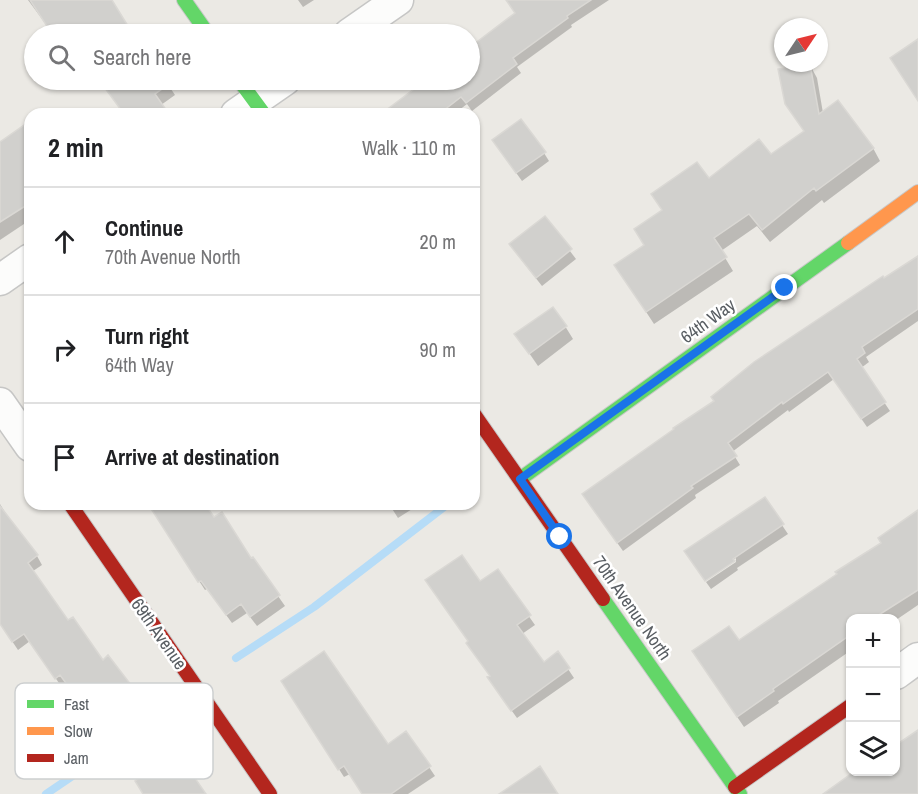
<!DOCTYPE html>
<meta charset="utf-8">
<style>
body{margin:0;font-family:"Archivo Narrow",sans-serif;background:#f2f2f2;color:#202124}
.controls{position:absolute;right:18px;bottom:18px;display:grid;overflow:hidden;border-radius:12px;box-shadow:0 2px 4px #0004}
.controls button{width:54px;height:54px;display:grid;place-items:center;padding:0;border:0;border-bottom:2px solid #e0e0e0;background:#fff;color:#202124;font:30px sans-serif}
.compass{position:absolute;left:774px;top:18px;width:54px;height:54px;border-radius:50%;background:#fff;box-shadow:0 2px 4px #0004;rotate:55deg}
.stop{position:absolute;width:18px;height:18px;margin:-14px;border:4px solid #1a73e8;border-radius:50%;background:#fff}
.stop.end{background:#1a73e8;border-color:#fff;box-shadow:0 2px 6px #0008}
.list{margin:0;padding:0;list-style:none}
h2{display:flex;justify-content:space-between;align-items:center;height:78px;margin:0;padding:0 24px;font-size:26px}
h2 small{font-size:20px;font-weight:400;color:#757577}
.list li{display:grid;grid-template-columns:39px 1fr auto;gap:18px;align-items:center;box-sizing:border-box;height:108px;padding:0 24px;border-top:2px solid #e0e0e0}
.list b{display:block;font-size:22px;white-space:nowrap}
.list p{margin:0;font-size:20px;white-space:nowrap;color:#757577}
.list em{font-size:20px;font-style:normal;color:#757577}
.icon{flex:none;width:33px;height:33px;fill:none;stroke:currentColor;stroke-width:2;stroke-linecap:round;stroke-linejoin:round}
.map{position:relative;flex:none;width:918px;height:794px;overflow:hidden}
.search{position:absolute;background:#fff;box-shadow:0 2px 4px #0004;left:24px;top:24px;width:456px;height:66px;display:flex;align-items:center;gap:15px;box-sizing:border-box;padding:0 21px;border-radius:33px;color:#757577;font-size:22px}
.panel{position:absolute;background:#fff;box-shadow:0 2px 4px #0004;left:24px;top:108px;width:456px;height:402px;border-radius:18px}
.map>svg:first-child{display:block}
</style>
<div class="map">
<svg width="918" height="794" viewBox="0 0 918 794">
<rect width="100%" height="100%" fill="#ebe9e4"/>
<!-- shadow -->
<path fill="#0003" d="M28,0H68L115,8L131,34H53Z
M298,0H314L303,7Z
M507,0H609L571,25L572,27L517,67L521,73L472,111L467,104L454,114H383L429,80H470V49L516,14Z
M810,65L817,78L823,113L873,148L880,161L824,203L822,200L770,242L757,226L721,251L733,271L654,324L616,266L644,247L708,181L771,157L805,132L786,104Z
M99,80H165L175,95L161,105L166,114H124Z
M50,109L53,114H43Z
M30,123V216L28,218L30,220L0,240V144Z
M499,149L544,153L549,161L522,181Z
M545,218L576,259L542,286L516,253Z
M918,258V321L866,357L869,362L861,368L890,411L867,427L834,379L789,412L788,410L732,452L740,465L695,495L696,498L623,551L589,503L715,402L884,280Z
M30,325V339L24,329Z
M565,326L573,339L538,366L516,334Z
M765,500L788,534L737,568L738,570L711,589L706,582L736,562V558L705,580Z
M0,504L13,525L37,556L42,565L33,571L68,622L102,662L134,691L139,699L100,728L66,683L61,686L30,641L18,650L0,623Z
M149,504H204L214,519L251,560L252,559L285,606L257,626L247,613L232,623L207,589L205,590Z
M389,504H420L398,518Z
M918,518V605L896,620V618H850V651L778,701L779,703L744,727L700,662L738,642Z
M497,571L535,625L522,634L543,665L558,654L574,678L517,718L494,686L491,677L480,583Z
M288,690L387,746L406,733L435,776L408,794H363L350,774L344,777Z"/>
<g fill="none" stroke-linecap="round" stroke-linejoin="round">
<!-- stream -->
<path stroke="#b6dcf7" stroke-width="8" d="M236,658L314,607L448,504
M46,794L158,718L170,701"/>
</g>
<!-- building -->
<path fill="#d1d0cd" stroke="#dad8d4" stroke-width="1.5" d="M30,0H112L133,34H52Z
M506,0H591L567,16L568,18L513,58L517,64L466,103L461,97L439,114H381L426,80H470V47L515,13Z
M918,39V101L890,58Z
M810,64L819,114L838,100L874,148L816,191L814,188L762,230L749,214L714,238L727,257L646,312L614,265L644,245L634,229L662,210L651,194L697,162L709,178L759,139L771,154L804,131L785,104L778,69Z
M99,80H175L155,94L169,114H124Z
M521,119L546,152L516,173L492,140Z
M30,121V203L0,222V142Z
M545,216L572,249L536,278L509,244Z
M918,256V309L862,347L865,353L857,359L886,402L861,419L828,372L783,404L782,402L728,443L737,456L691,486L693,488L617,543L582,494L674,429L673,428L714,401L711,397L754,362L883,276L884,278Z
M553,307L567,326L529,354L514,334Z
M765,497L784,524L733,559L735,561L705,581L684,551Z
M148,504H205L214,517L222,512L251,558L253,557L280,595L250,617L241,604L226,615L201,581L198,582Z
M0,506L38,555L28,563L68,620L73,617L103,660L108,655L135,690L94,721L60,675L55,679L24,634L12,642L0,624Z
M918,510V590L874,618H850V635L773,689L774,691L737,717L692,651L729,626L739,640L837,574L835,572L881,543L878,538Z
M462,555L480,581L498,569L531,615L517,625L544,662L558,651L570,668L511,711L487,677L490,676L466,643L468,641L425,580Z
M324,651L388,744L406,731L431,766L391,794H362L344,766L338,770L281,681Z
M918,730V794H823L855,771H896V745Z
M163,762L172,775L186,765L206,794H143L135,781Z
M540,766L558,794H499L527,775Z"/>
<g fill="none" stroke-linecap="round" stroke-linejoin="round">
<defs>
<path id="street" d="M349,34L398,0
M236,114L285,80
M0,280L30,259
M0,403L30,446
M896,674L918,658"/>
<path id="fast" d="M184,0L208,34
M239,80L264,114
M520,479L848,243
M603,599L740,794"/>
<path id="slow" d="M848,243L918,192"/>
<path id="jam" d="M474,414L603,599
M70,504L270,794
M735,787L850,706"/>
</defs>
<!-- street casing -->
<use href="#street" stroke="#c6c6c5" stroke-width="33"/>
<!-- fast casing -->
<use href="#fast" stroke="#c8c8c8" stroke-width="16"/>
<!-- slow casing -->
<use href="#slow" stroke="#c8c8c8" stroke-width="16"/>
<!-- jam casing -->
<use href="#jam" stroke="#c8c8c8" stroke-width="16"/>
<!-- street -->
<use href="#street" stroke="#fcfcfb" stroke-width="30"/>
<!-- fast -->
<use href="#fast" stroke="#63d668" stroke-width="14"/>
<!-- slow -->
<use href="#slow" stroke="#ff974d" stroke-width="14"/>
<!-- jam -->
<use href="#jam" stroke="#b3261e" stroke-width="14"/>
</g>
<g fill="none" stroke-linecap="round" stroke-linejoin="round">
<!-- route -->
<path stroke="#1a73e8" stroke-width="8" d="M560,537L520,479L785,288"/>
</g>
<g text-anchor="middle" stroke-width="5" stroke-linejoin="round" paint-order="stroke">
<!-- street labels -->
<g font-size="18" fill="#595e63" stroke="#fff">
<text transform="translate(708 321) rotate(-36)" y="6">64th Way</text>
<text transform="translate(632 608) rotate(55)" y="6">70th Avenue North</text>
<text transform="translate(159 634) rotate(55)" y="6">69th Avenue</text>
</g>
</g>
<!-- legend -->
<rect x="15" y="683" width="198" height="96" rx="9" fill="#fff" stroke="#cdcfd0" stroke-width="1.5"/>
<rect x="27" y="700" width="27" height="8" fill="#63d668"/>
<rect x="27" y="727" width="27" height="8" fill="#ff974d"/>
<rect x="27" y="754" width="27" height="8" fill="#b3261e"/>
<g font-size="16" fill="#595e63">
<text x="64" y="710">Fast</text>
<text x="64" y="737">Slow</text>
<text x="64" y="764">Jam</text>
</g>
</svg>
<div class="controls">
<button>+</button>
<button>−</button>
<button><svg class="icon" aria-label="layers" viewBox="0 0 24 24"><path d="M12 4l9 5-9 5-9-5zM3 14l9 5 9-5"/></svg></button>
</div>
<svg class="compass" viewBox="-18 -18 36 36"><path d="M0-13l5 13h-10z" fill="#e53935"/><path d="M0 13l5-13h-10z" fill="#757577"/></svg>
<div class="stop" style="left:560px;top:537px"></div>
<div class="stop end" style="left:785px;top:288px"></div>
<div class="search"><svg class="icon" aria-label="search" viewBox="0 0 24 24"><circle cx="10" cy="10" r="6"/><path d="M15 15l6 6"/></svg>Search here</div>
<section class="panel">
<h2>2 min<small>Walk · 110 m</small></h2>
<ul class="list">
<li><svg class="icon" aria-label="ahead" viewBox="0 0 24 24"><path d="M12 20V5M6 11l6-6 6 6"/></svg><div><b>Continue</b><p>70th Avenue North</p></div><em>20 m</em></li>
<li><svg class="icon" aria-label="right" viewBox="0 0 24 24"><path d="M7 20v-9h11M14 6l5 5-5 5"/></svg><div><b>Turn right</b><p>64th Way</p></div><em>90 m</em></li>
<li><svg class="icon" aria-label="arrive" viewBox="0 0 24 24"><path d="M6 21V4h12l-3 4 3 4H6"/></svg><div><b>Arrive at destination</b></div></li>
</ul>
</section>
</div>
